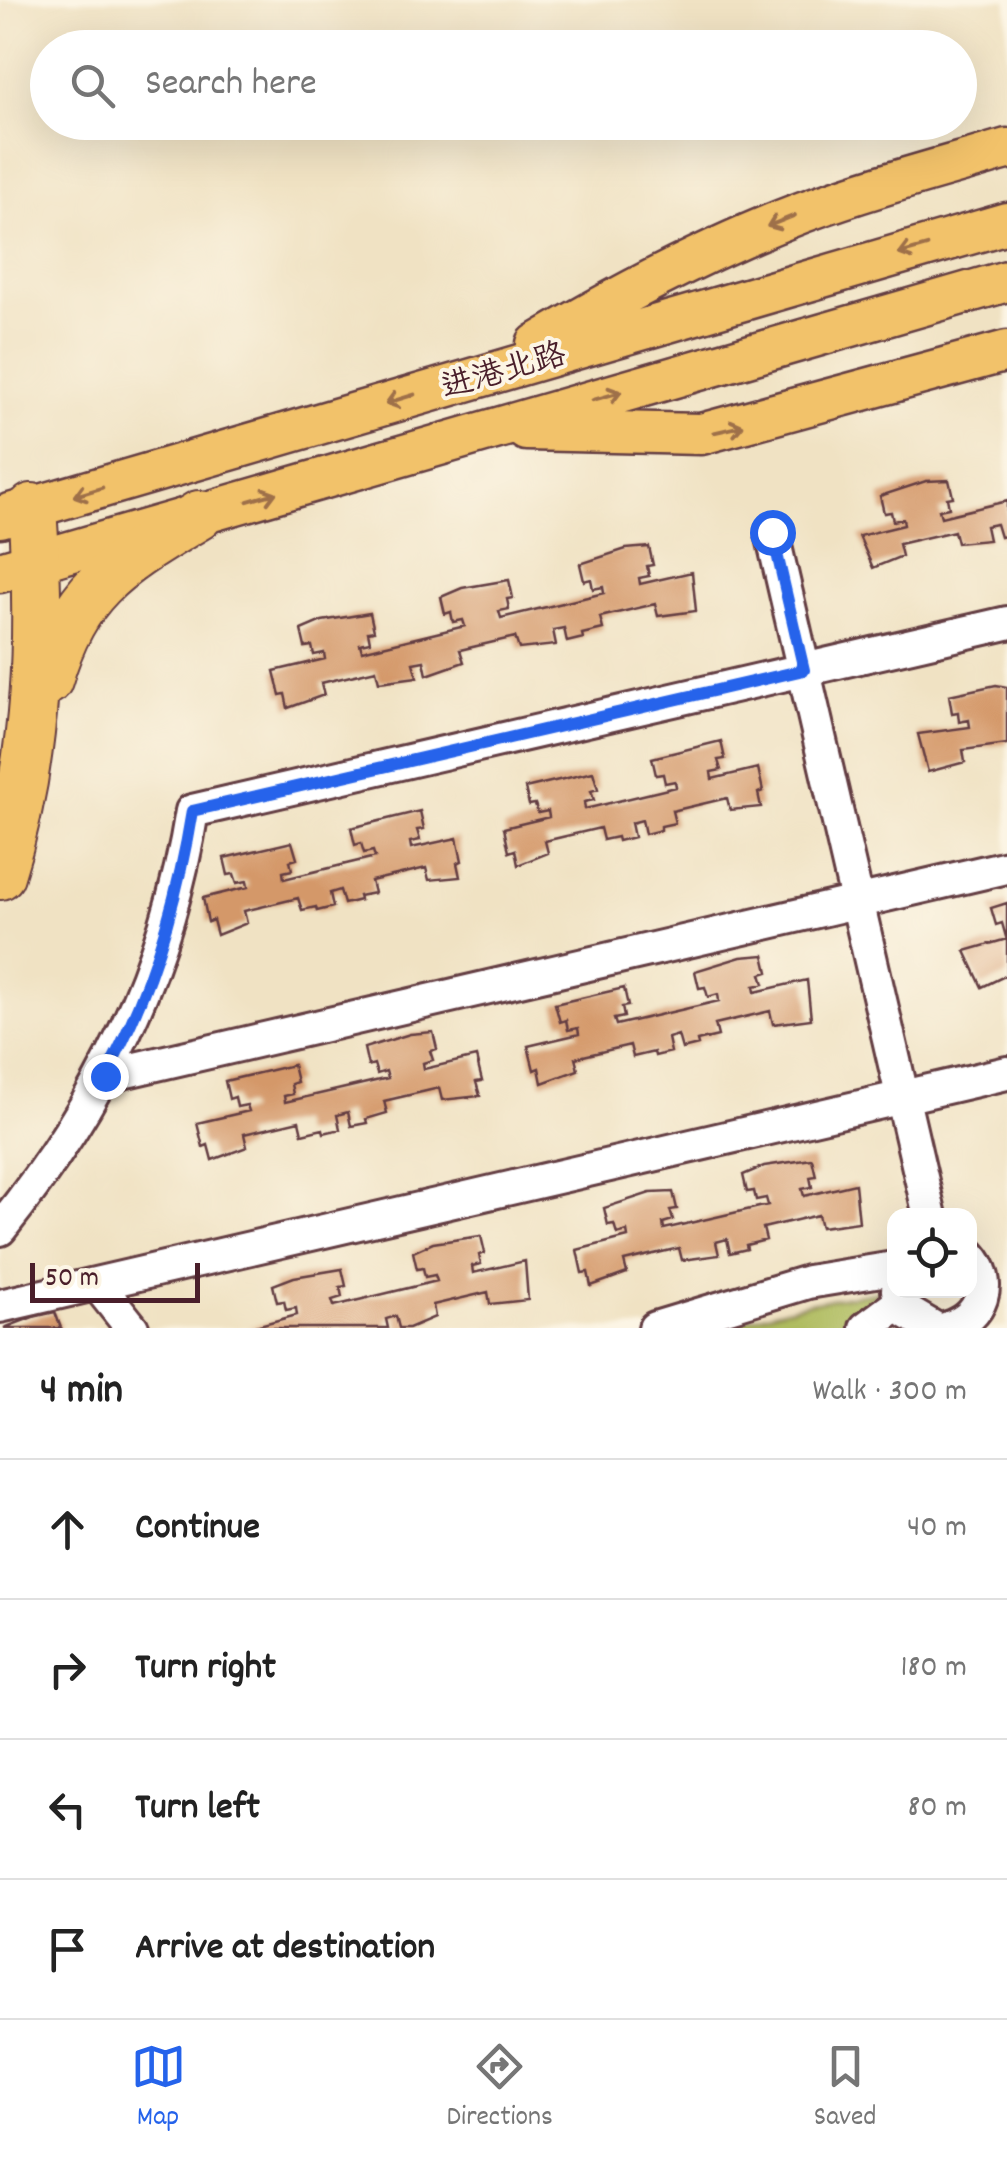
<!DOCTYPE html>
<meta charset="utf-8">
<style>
body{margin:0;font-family:Dekko,"LXGW WenKai TC",sans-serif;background:#f6f6f6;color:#222}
.controls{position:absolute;right:30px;bottom:30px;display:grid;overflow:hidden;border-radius:20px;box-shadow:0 10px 40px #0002}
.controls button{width:90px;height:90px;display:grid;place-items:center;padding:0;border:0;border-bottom:2px solid #e0e0e0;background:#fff;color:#222;font:50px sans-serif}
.scale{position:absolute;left:30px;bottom:25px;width:170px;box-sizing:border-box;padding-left:10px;border:5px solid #4a1f2b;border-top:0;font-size:28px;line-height:35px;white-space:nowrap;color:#4a1f2b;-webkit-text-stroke:8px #fcf5e5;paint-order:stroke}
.stop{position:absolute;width:30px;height:30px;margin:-22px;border:8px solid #2563eb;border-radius:50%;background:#fff}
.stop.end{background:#2563eb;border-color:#fff;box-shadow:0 2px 10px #0008}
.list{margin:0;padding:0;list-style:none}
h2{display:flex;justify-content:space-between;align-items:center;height:130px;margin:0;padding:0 40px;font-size:42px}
h2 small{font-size:32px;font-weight:400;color:#767676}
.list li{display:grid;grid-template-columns:65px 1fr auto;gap:30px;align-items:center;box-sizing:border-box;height:140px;padding:0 40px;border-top:2px solid #e0e0e0}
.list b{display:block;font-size:38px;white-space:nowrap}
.list em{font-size:32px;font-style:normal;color:#767676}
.icon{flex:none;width:55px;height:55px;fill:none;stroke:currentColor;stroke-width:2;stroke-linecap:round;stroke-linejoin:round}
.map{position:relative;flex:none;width:1007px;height:1328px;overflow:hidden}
.search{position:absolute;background:#fff;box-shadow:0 10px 40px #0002;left:30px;right:30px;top:30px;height:110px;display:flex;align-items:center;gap:25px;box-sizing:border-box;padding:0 35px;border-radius:55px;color:#767676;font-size:38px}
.sheet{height:690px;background:#fff}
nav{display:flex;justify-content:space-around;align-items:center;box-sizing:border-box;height:140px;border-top:2px solid #e0e0e0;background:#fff;font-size:28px;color:#767676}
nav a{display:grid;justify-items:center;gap:5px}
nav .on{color:#2563eb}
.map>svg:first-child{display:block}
</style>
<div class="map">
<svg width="1007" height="1328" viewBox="0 0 1007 1328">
<rect width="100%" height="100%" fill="#fcf5e5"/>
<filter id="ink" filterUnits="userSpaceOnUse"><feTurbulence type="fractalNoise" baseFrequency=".01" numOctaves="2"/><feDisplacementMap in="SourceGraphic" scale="20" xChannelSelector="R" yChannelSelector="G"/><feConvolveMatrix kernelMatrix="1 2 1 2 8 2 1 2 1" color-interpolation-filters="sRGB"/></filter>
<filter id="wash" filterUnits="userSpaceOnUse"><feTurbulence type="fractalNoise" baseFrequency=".0048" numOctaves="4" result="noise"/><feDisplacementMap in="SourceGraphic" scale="40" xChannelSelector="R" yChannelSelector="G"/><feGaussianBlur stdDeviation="2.25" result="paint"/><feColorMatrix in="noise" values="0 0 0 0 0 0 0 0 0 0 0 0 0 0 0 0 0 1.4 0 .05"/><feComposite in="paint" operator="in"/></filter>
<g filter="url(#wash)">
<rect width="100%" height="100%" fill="#f0e2c3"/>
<!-- green -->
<path fill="#afbc5e" stroke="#7c6e44" stroke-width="2.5" d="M882,1291L833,1328H716L809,1303Z"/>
<g id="blocks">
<!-- building -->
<path fill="#d49869" d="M949,480L953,497L947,498L949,508L939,510L941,517L1007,501V536L1000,537L996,524L986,526L989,540L957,543L954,531L899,544L902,556L873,568L859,536L904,525L903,519L893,521L891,512L884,513L880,496L926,481Z
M649,547L653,565L647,566L649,576L639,578L640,584L692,572L696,611L658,616L655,604L600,617L603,629L582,634L583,638L567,642L564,628L553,630L556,645L519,649L515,637L460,650L464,662L427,675L424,661L413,663L417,677L379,682L376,670L321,683L324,695L288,708L285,694L280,695L274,671L325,659L324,653L314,655L312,646L305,647L301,630L322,621L370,613L374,631L368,632L370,642L360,644L362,651L465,626L463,620L453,622L451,612L445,614L441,597L462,588L509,580L513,598L507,599L509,609L499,611L501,618L604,593L603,587L593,589L591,579L584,581L580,564L626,549Z
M996,685L1007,687V744L963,750L965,762L928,772L918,734L970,727L969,720L959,722L958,712L952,713L949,695Z
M721,741L725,759L718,760L721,770L711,772L712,779L758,768L763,791L758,793L761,807L730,810L727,798L672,811L675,823L661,826V830L645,834L642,820L631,823L634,837L618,841L617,837L603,840L600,828L545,841L548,853L518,865L515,850L509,852L504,828L549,817L548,811L538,813L535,804L529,805L525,788L593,772L598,789L591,791L594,800L584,802L585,809L676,787L675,781L665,783L663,774L656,775L652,758Z
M420,811L424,829L417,830L420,840L410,842L411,848L457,838L462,861L457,863L460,877L429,880L426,868L371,881L374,893L359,896L360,900L344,904L340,890L330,893L333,907L317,911L316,907L302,910L298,898L244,911L247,923L217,935L213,920L208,922L203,898L248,887L247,881L237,883L234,874L228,875L224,858L292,842L297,859L290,861L292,870L283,872L284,879L375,857L373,851L364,853L361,843L355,845L351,828Z
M1007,903V936L1006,937L1002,923L996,925L991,908Z
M1007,939V975L982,987L965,951Z
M764,955L768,972L761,974L764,984L754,986L755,992L807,980L811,1019L773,1024L770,1011L715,1024L718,1036L697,1041L698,1045L682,1049L678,1035L668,1038L671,1052L655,1056L654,1052L633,1057L630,1045L575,1058L578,1070L542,1083L539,1068L534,1070L528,1046L579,1034L578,1028L568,1030L566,1020L560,1022L555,1004L624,988L628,1006L622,1007L624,1017L614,1019L616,1025L719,1001L718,994L708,997L705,987L699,988L695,971L741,957Z
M433,1032L437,1049L430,1051L433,1060L423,1063L424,1069L476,1057L482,1081L476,1082L480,1096L442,1100L439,1088L384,1101L387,1113L366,1119L367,1123L351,1126L348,1112L337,1115L340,1129L324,1133L323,1129L302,1134L299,1121L244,1134L247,1147L212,1160L208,1145L203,1147L197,1123L249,1111L247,1105L237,1107L235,1097L229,1099L225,1081L293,1065L297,1082L291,1084L293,1094L284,1096L285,1102L337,1090L388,1078L386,1071L377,1074L374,1064L368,1066L364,1048L410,1034Z
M812,1159L816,1176L810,1177L812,1187L802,1189L804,1196L855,1184L859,1222L821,1227L818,1215L763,1228L766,1240L746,1245L747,1249L730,1253L727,1239L716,1242L719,1255L682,1260L679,1248L624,1261L627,1273L591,1286L588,1272L582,1273L577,1250L628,1237L627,1231L617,1234L614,1224L608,1225L604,1208L650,1193L673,1192L677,1209L670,1210L673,1220L663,1223L664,1229L768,1205L766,1198L756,1200L754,1191L747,1192L743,1175L764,1166Z
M481,1236L485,1253L479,1255L481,1264L472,1266L473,1273L525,1261L528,1300L490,1304L488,1292L433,1305L435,1317L409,1328H399L396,1316L386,1319L388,1328H248L297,1315L296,1308L286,1310L284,1301L277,1302L273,1285L294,1277L342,1269L346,1286L340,1287L342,1297L332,1300L334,1306L437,1281L435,1275L425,1277L423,1268L417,1269L413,1252L433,1243Z
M55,1312L61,1328H4L33,1317Z"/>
</g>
</g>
<g filter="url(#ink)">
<use href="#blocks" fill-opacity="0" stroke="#633c42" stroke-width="2.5"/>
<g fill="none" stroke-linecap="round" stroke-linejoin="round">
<defs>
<path id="minor" d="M772,533L930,1216
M105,1076L1007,867
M0,1229C100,1105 167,969 192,811L1007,623
M97,1284L132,1328
M898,1290L907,1312L934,1328
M0,1306L1007,1073
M655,1328L808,1282L894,1268
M866,1328L901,1302
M948,1328C982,1318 995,1282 970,1255"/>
<path id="major" d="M537,344C623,293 710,247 803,212C870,187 939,169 1007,149
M526,430L701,434L1007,351
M0,517L1007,223
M0,572L1007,281"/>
<path id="highway" d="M48,680C76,585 119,564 199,515
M0,875C38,758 41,630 32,508"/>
</defs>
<!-- minor casing -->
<use href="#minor" stroke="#633c42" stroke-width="38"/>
<!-- major casing -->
<use href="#major" stroke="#633c42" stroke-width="45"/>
<!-- highway casing -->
<use href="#highway" stroke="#633c42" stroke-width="52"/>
<!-- minor -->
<use href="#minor" stroke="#fff" stroke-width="32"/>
<!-- major -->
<use href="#major" stroke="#f2c26a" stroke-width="40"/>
<!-- highway -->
<use href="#highway" stroke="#f2c26a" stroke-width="48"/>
</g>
<!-- one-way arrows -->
<defs><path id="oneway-shaft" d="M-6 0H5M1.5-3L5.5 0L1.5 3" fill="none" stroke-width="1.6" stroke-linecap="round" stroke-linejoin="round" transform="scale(2.5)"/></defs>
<g stroke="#9e704a">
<use href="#oneway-shaft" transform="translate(781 221) rotate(158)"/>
<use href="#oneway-shaft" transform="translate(913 250) rotate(164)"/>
<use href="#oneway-shaft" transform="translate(607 396) rotate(-16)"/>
<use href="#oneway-shaft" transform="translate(400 399) rotate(163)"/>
<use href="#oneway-shaft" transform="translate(729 429) rotate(-13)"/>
<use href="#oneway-shaft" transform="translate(88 492) rotate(163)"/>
<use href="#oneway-shaft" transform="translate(262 497) rotate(-16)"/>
</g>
</g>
<g fill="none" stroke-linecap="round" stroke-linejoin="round" filter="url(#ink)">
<!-- route -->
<path stroke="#2563eb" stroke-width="12" d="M105,1076C150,993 177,904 192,811L804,670L772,532"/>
</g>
<g text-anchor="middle" stroke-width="8" stroke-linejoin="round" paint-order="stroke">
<!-- street labels -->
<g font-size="32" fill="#4a1f2b" stroke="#fcf5e5">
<text transform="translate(503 369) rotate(-16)" y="11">进港北路</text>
</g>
</g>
</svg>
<div class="controls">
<button><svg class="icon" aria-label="locate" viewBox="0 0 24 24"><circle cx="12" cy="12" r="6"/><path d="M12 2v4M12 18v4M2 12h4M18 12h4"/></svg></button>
</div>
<div class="scale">50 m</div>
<div class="stop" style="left:772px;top:532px"></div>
<div class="stop end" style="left:105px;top:1076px"></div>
<div class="search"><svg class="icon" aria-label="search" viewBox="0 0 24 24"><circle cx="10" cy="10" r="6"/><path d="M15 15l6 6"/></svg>Search here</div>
</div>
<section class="sheet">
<h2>4 min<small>Walk · 300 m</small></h2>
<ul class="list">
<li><svg class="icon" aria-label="ahead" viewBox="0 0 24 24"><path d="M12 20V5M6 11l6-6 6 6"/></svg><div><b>Continue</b></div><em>40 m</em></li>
<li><svg class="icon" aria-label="right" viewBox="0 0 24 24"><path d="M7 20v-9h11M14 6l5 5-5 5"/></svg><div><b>Turn right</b></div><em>180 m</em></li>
<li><svg class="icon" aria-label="left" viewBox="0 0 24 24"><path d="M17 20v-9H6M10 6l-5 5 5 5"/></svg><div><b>Turn left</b></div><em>80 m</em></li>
<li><svg class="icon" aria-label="arrive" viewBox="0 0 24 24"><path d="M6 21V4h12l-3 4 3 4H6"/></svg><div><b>Arrive at destination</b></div></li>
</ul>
</section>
<nav>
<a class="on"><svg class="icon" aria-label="map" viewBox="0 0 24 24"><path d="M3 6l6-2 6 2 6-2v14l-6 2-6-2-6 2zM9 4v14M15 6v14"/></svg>Map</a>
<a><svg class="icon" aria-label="directions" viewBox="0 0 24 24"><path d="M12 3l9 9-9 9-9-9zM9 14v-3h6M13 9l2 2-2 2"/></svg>Directions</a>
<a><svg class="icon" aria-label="saved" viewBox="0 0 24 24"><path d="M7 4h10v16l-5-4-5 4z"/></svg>Saved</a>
</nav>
